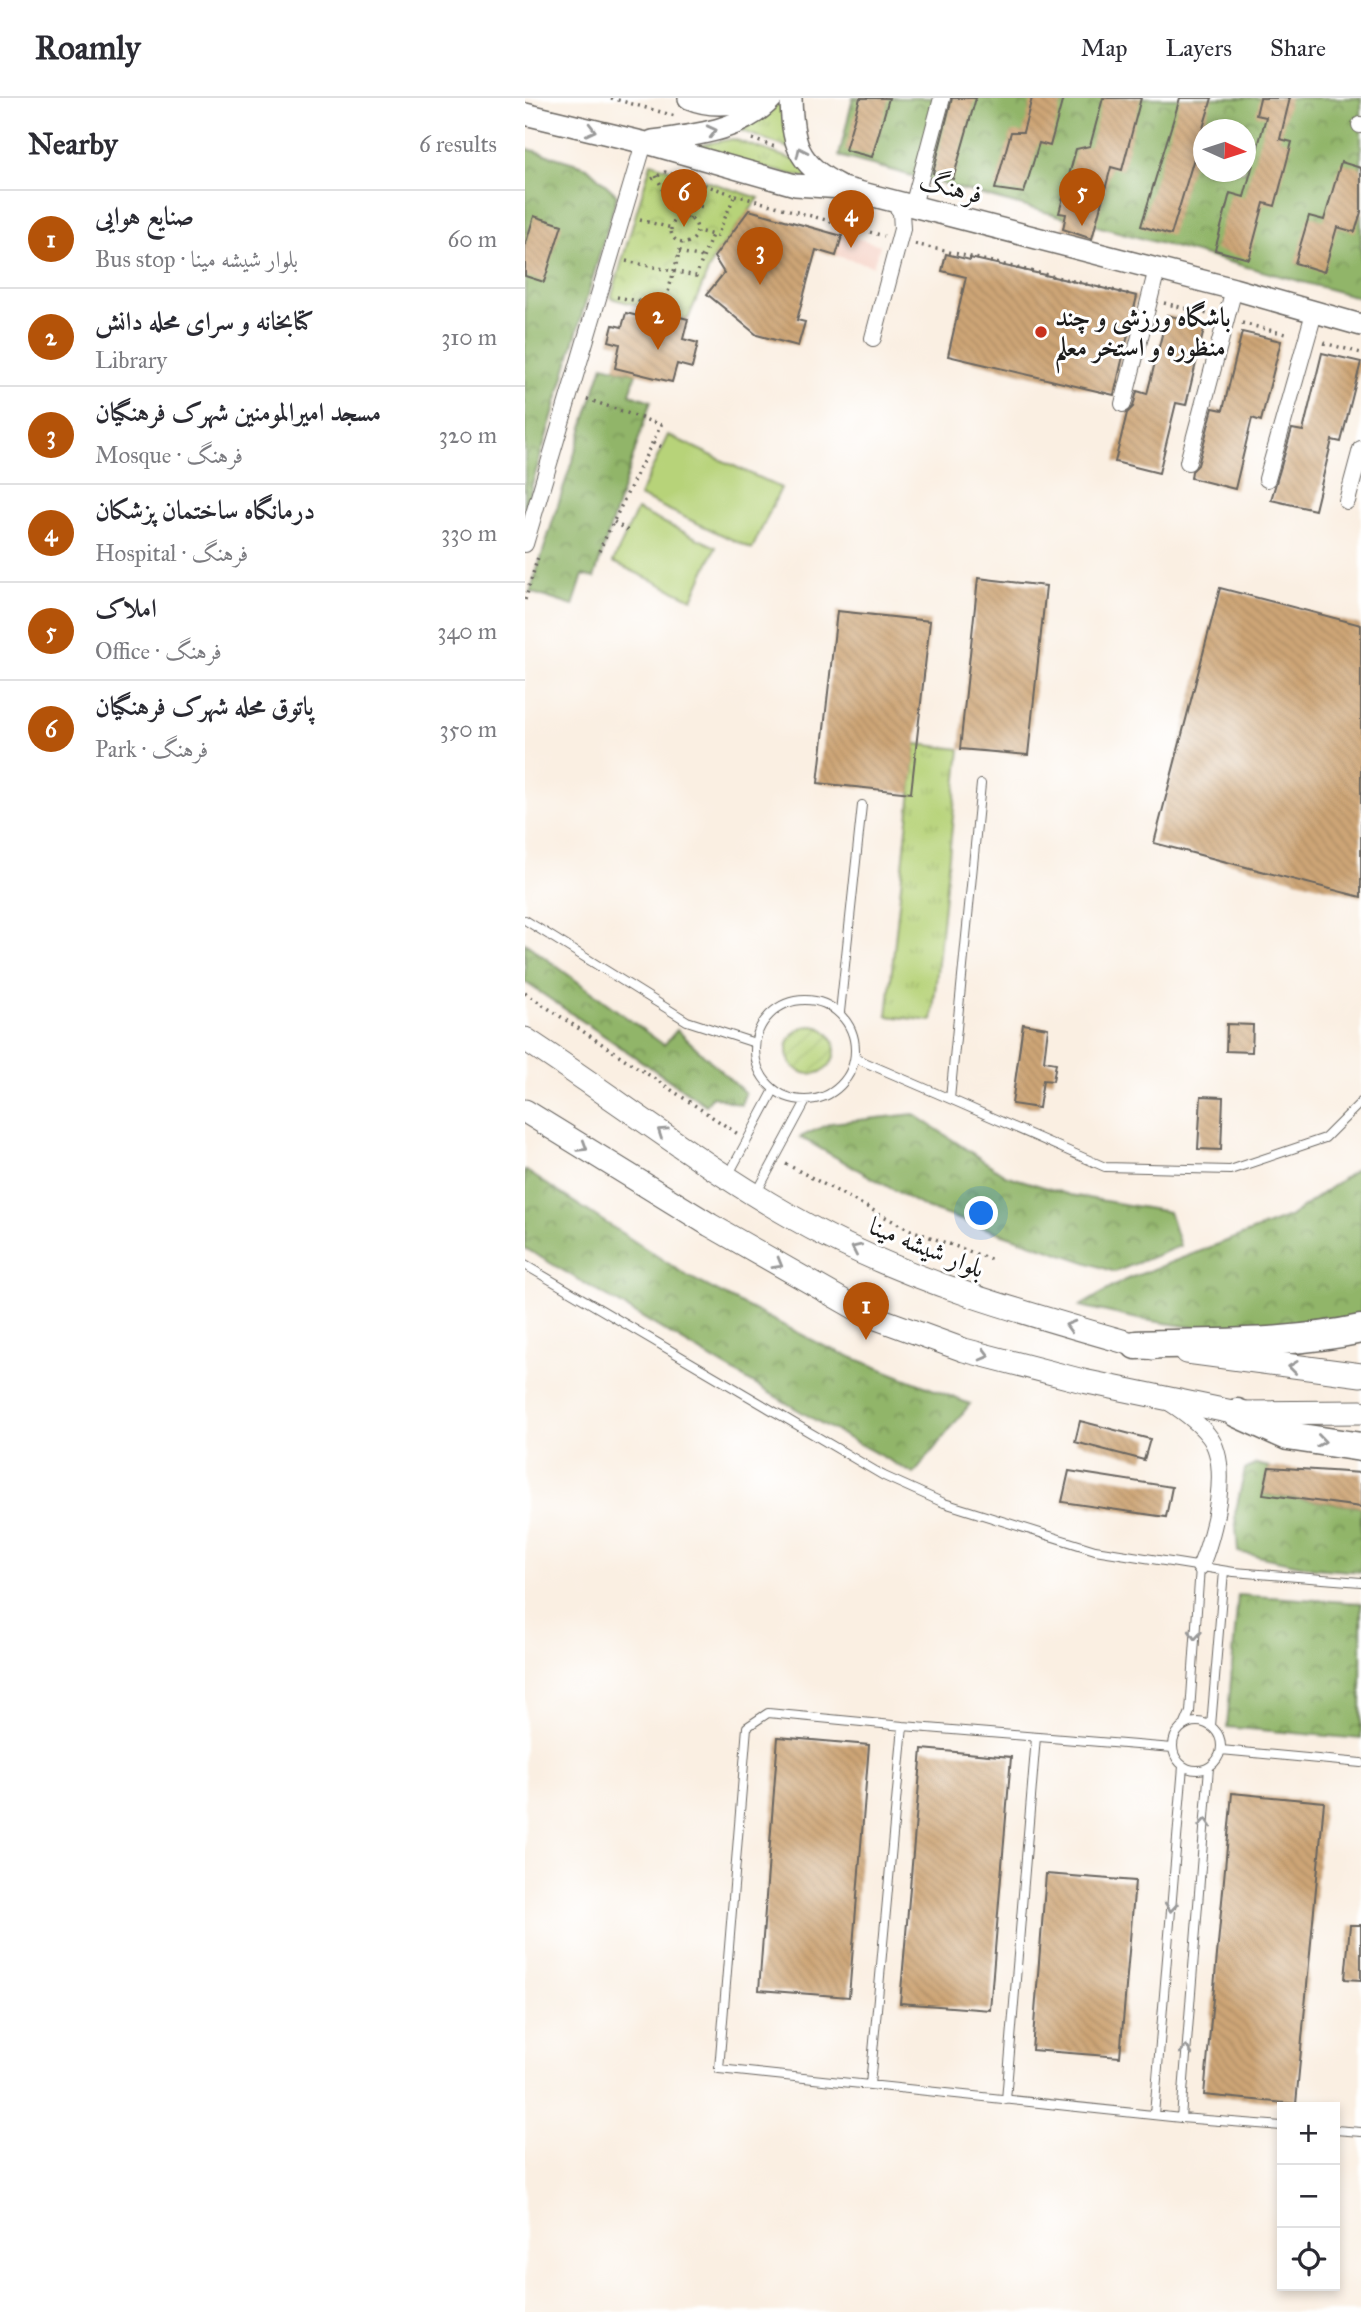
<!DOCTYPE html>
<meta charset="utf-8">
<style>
body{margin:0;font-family:"IM FELL Great Primer",Amiri,serif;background:#f2f2f3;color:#2b2b33}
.controls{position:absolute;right:21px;bottom:21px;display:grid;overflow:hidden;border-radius:0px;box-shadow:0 4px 10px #0003}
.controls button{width:63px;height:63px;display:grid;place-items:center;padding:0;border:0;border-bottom:2px solid #e1e1e2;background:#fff;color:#2b2b33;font:35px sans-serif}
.compass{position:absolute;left:668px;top:21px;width:63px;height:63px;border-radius:50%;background:#fff;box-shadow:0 4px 10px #0003;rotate:93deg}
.you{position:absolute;left:457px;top:1116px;width:24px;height:24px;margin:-18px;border:5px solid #fff;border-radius:50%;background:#1a73e8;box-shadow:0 0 0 10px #1a73e833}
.badge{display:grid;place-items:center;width:46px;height:46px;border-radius:50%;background:#b45309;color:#fff;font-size:23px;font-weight:700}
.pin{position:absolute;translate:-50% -58px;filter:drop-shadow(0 2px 4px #0008)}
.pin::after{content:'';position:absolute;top:37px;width:24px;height:21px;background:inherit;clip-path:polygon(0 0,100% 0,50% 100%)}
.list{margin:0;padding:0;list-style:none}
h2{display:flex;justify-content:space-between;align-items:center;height:91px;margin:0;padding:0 28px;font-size:30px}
h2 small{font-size:23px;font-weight:400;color:#7c7c81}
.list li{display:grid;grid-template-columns:46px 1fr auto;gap:21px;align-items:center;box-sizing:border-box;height:98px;padding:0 28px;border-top:2px solid #e1e1e2}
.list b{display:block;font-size:26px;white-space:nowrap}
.list p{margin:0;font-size:23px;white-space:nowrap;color:#7c7c81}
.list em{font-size:23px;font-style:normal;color:#7c7c81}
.icon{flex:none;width:38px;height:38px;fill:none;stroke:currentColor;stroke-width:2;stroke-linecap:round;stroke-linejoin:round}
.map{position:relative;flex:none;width:836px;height:2214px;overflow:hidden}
header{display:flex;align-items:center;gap:42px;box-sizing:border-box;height:98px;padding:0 35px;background:#fff;border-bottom:2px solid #e1e1e2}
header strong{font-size:33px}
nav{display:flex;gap:38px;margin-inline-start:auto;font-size:24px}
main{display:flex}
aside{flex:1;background:#fff}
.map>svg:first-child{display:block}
</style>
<header>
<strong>Roamly</strong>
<nav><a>Map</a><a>Layers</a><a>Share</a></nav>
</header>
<main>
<aside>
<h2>Nearby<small>6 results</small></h2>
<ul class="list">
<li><span class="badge">1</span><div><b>صنایع هوایی</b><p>Bus stop · بلوار شیشه مینا</p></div><em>60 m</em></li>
<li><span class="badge">2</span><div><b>کتابخانه و سرای محله دانش</b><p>Library</p></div><em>310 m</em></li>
<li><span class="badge">3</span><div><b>مسجد امیرالمومنین شهرک فرهنگیان</b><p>Mosque · فرهنگ</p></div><em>320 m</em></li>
<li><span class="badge">4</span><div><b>درمانگاه ساختمان پزشکان</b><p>Hospital · فرهنگ</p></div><em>330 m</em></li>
<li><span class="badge">5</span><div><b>املاک</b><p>Office · فرهنگ</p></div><em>340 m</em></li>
<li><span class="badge">6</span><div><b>پاتوق محله شهرک فرهنگیان</b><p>Park · فرهنگ</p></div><em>350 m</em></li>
</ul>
</aside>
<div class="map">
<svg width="836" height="2214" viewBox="0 0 836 2214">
<defs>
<pattern id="grass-tufts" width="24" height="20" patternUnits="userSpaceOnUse" patternTransform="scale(1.75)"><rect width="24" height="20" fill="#b7d379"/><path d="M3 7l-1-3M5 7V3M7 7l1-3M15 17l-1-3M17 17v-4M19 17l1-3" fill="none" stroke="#9db568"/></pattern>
<pattern id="forest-crowns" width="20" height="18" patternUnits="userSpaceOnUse" patternTransform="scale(1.75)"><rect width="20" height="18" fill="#91b569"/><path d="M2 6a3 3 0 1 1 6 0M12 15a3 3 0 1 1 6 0" fill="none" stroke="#769256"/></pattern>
<pattern id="park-crowns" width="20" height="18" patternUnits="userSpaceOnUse" patternTransform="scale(1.75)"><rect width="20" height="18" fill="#b7d379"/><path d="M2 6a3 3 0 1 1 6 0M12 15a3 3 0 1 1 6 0" fill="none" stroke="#9db568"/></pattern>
<pattern id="garden-furrows" width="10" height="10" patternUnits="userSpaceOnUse" patternTransform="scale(1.75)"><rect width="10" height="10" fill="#b7d379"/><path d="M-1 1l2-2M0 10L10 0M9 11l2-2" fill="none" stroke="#9db568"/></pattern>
<pattern id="building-back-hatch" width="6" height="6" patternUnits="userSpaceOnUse" patternTransform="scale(1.75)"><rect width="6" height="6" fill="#cda576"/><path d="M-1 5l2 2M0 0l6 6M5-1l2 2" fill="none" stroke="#af8d66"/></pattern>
</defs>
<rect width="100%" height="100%" fill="#fff"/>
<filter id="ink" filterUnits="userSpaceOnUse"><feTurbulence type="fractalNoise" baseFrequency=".0143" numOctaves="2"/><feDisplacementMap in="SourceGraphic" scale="14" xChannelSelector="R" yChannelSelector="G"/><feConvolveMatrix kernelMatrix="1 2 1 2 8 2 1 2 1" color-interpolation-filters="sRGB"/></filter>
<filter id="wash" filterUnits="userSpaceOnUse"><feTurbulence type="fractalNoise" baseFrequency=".00686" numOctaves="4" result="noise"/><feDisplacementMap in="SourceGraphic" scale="28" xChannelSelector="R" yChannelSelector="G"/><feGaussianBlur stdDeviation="1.57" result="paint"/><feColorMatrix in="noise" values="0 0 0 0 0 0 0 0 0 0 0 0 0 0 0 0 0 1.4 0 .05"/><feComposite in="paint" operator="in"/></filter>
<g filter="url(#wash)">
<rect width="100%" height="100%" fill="#faefe2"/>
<!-- built -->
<path fill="#f6d1c5" d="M304,132L355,147L348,168L298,154Z"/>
<!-- grass -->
<path fill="url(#grass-tufts)" stroke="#6a784a" stroke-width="2" d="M256,0L266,51L217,33Z
M208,41L269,62L299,84L154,50Z
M391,646L435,651L407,923L362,918Z"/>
<!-- forest -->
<path fill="url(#forest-crowns)" stroke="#566842" stroke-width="2" fill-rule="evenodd" d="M328,0H836V200L314,58ZM678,32H720V74H678Z
M0,50L62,69L92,97L0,411Z
M78,267L111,275L105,296L126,303L69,480L58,477L48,508L5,494Z
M0,845L139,947L152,932L220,995L216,1007L187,998L181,1007L0,884Z
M389,1016L480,1077L545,1097L644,1114L655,1148L590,1174L401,1110L275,1039L306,1025Z
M836,1068V1223L707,1235L613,1221L555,1208L600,1182L764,1119Z
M0,1072L164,1179L301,1249L445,1306L389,1376L290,1322L0,1150Z
M731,1366L744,1369L738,1396L836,1409V1474L789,1470L713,1454L710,1416L720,1372Z
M713,1497L836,1505V1641L702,1629Z"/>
<!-- park -->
<path fill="url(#park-crowns)" stroke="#6a784a" stroke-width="2" d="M126,65L234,100L189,159L163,221L86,200Z"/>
<!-- garden -->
<path fill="url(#garden-furrows)" stroke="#6a784a" stroke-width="2" d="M262 952a24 24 0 1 1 48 0a24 24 0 1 1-48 0Z"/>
<!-- pitch -->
<path fill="#b7d379" stroke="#6a784a" stroke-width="2" d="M143,337L256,390L227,451L114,398Z
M112,412L191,449L167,501L88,464Z"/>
<g id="blocks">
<!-- building -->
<path fill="url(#building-back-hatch)" d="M335,0H364L347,59L320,52Z
M427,0H451L428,81L408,75Z
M507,0H538L525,48L514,45L499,95L470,91L486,34H498Z
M578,0H616L597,72L586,69L567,141L538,131L541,116L534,115L551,51L565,48Z
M655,0H687L646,137L616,128Z
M735,0H765L755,41L767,44L750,108L739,105L724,161L690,152L705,95L719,99L741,19L731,17Z
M816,64L836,70V114L830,134L812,129L799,174L770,165L784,118L799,122Z
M224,112L317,138L311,158L291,152L272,222L280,224L273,248L232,237L182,196L199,175L189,159Z
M9,118L37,127L19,184L0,178V148Z
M421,156L445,162V160L612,198L589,297L423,258L441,179L417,173Z
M115,209L163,221L158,241L173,245L167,270L152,266L147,284L90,270L95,246L84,243L88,227L97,229L101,215L113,218Z
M642,217L680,227L661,307L651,305L634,375L590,364L602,315L608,309L612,293L622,296Z
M717,234L756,243L736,323L727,320L710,391L666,380L667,373L673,367L688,310L698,312Z
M797,255L836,264L816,344L807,342L790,412L746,402L767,331L778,333Z
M453,480L521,488L503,657L435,651Z
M695,490L836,527V799L629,745Z
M312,513L405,523L386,695L293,685Z
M498,926L523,930L519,963L531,965L528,983L518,982L514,1010L487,1006Z
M702,926L728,927L727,954L701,953Z
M676,998L698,999L696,1052L673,1051Z
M555,1323L625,1341L619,1362L550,1344Z
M744,1369L836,1375V1409L738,1396Z
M544,1373L647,1389L641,1419L537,1404Z
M253,1639L344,1647L324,1899L234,1892Z
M397,1651L486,1659L465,1912L375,1905Z
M707,1695L799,1704L771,2006L679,1997Z
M521,1776L610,1783L595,1959L507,1952Z
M825,1827H836V1882L820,1881Z"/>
</g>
</g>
<g filter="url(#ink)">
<use href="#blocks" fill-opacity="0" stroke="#6a6661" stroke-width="2"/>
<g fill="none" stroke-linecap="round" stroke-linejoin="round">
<defs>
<path id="service" d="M0,822L162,923L230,945
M230 952a50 50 0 1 1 100 0a50 50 0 1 1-100 0Z
M315,914L337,707
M330,960L425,1001L456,686
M425,1001L580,1069L705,1072L800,1040L836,1004
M204,1076L249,992
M231,1096L281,1003
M0,1167L359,1378L419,1405L570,1452L709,1474L836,1484
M648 1648a24 24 0 1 1 48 0a24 24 0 1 1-48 0Z
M660,1626L665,1614L675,1469
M686,1628L699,1473
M648,1650L378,1628L243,1615L222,1629L194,1971L656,2020L757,2028
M696,1652L836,1665
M345,1987L378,1628
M481,2002L511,1639
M629,2017L658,1668
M656,2020L684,1669
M810,2032L836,2034"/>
<path id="minor" d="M835,27H836
M388,108L417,0
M348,240L377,131L376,114L368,103
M598,306L632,171
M663,364L709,191
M742,381L789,215
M822,403L836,351
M0,446L119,45
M645,1305C659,1314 673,1324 683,1337C707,1365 689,1438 675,1469"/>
<path id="tertiary" d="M164,0C185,9 207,7 228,0
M266,0C267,44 272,66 313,87
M0,16L125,46L270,87L318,90L709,191L836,227
M128,43C170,37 217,33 247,0"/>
<path id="secondary" d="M0,941C100,1006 195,1083 302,1138C400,1188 506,1217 611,1247L628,1250
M0,1013L185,1127L343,1217L439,1252L558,1283L712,1315L836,1314
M662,1254L836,1277"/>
<path id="trunk" d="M611,1247C686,1244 762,1247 836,1231
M712,1315L763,1338L836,1349"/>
</defs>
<!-- service casing -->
<use href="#service" stroke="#6a6661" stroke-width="10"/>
<!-- minor casing -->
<use href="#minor" stroke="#6a6661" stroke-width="18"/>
<!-- tertiary casing -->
<use href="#tertiary" stroke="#6a6661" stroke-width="24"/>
<!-- secondary casing -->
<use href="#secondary" stroke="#6a6661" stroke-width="25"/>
<!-- trunk casing -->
<use href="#trunk" stroke="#6a6661" stroke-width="31"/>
<!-- path -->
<path stroke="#6a6661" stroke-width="3.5" stroke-dasharray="2 5" stroke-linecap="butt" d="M86,0L150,18
M227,41L253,50
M131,78L154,121
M127,81L140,74L210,97L192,138L173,133
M210,97L359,138
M168,107L179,109
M146 132a13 13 0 1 1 26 0a13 13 0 1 1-26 0Z
M164,121L174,86
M115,122L147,130
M390,146L608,197
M154,154L178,159
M101,163L171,178L187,137
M92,199L139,208L157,145
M639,205L686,217
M717,225L764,237
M799,245L836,255
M62,301L136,327L72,457
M128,345L137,349
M89,424L103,433
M0,502L13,459
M0,895L213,1036
M261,1066L383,1131L468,1162"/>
<!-- service -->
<use href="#service" stroke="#fff" stroke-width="8"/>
<!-- minor -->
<use href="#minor" stroke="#fff" stroke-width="16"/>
<!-- tertiary -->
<use href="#tertiary" stroke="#fff" stroke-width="21"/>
<!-- secondary -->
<use href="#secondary" stroke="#fff" stroke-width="23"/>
<!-- trunk -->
<use href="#trunk" stroke="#fff" stroke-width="28"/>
</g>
<!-- one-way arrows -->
<defs><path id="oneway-chevron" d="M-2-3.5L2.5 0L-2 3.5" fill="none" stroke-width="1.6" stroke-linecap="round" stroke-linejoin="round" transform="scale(1.75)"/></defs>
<g stroke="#999">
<use href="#oneway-chevron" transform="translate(66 32) rotate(14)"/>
<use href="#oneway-chevron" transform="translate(187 33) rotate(-14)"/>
<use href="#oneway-chevron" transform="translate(276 54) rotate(-115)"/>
<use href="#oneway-chevron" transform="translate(137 1034) rotate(-146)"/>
<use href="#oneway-chevron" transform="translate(58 1049) rotate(32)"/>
<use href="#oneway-chevron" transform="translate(331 1151) rotate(-155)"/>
<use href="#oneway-chevron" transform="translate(253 1166) rotate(30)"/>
<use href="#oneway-chevron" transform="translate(545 1228) rotate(-164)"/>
<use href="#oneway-chevron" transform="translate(460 1257) rotate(15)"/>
<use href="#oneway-chevron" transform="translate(768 1269) rotate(-173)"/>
<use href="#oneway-chevron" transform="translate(796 1343) rotate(8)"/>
<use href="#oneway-chevron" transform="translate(670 1537) rotate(94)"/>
<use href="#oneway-chevron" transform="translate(680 1725) rotate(-85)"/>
<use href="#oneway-chevron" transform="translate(646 1809) rotate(95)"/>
<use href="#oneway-chevron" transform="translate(661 1952) rotate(-85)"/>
</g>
</g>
<!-- markers -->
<circle fill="#c8321e" stroke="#fff" stroke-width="2.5" cx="516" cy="234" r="7"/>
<g text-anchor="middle" stroke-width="6" stroke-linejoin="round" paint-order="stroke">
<!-- street labels -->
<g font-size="26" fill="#1c1c1c" stroke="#fff">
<text transform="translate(426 89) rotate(14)" y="9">فرهنگ</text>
<text transform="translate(402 1149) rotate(22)" y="9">بلوار شیشه مینا</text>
</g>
<!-- poi labels -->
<g font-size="26" font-weight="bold" fill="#1c1c1c" stroke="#fff" text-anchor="start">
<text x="530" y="228">باشگاه ورزشی و چند<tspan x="530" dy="30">منظوره و استخر معلم</tspan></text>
</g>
</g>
</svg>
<div class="controls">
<button>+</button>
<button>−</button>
<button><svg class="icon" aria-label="locate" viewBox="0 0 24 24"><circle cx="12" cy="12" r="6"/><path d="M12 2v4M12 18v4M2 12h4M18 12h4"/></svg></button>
</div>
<svg class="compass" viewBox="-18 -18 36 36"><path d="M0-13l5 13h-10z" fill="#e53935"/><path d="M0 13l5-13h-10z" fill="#7c7c81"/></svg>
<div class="you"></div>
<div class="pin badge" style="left:341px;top:1242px">1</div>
<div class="pin badge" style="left:133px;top:252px">2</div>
<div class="pin badge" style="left:235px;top:187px">3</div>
<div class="pin badge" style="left:326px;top:150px">4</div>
<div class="pin badge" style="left:557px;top:128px">5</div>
<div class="pin badge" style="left:159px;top:129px">6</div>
</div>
</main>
